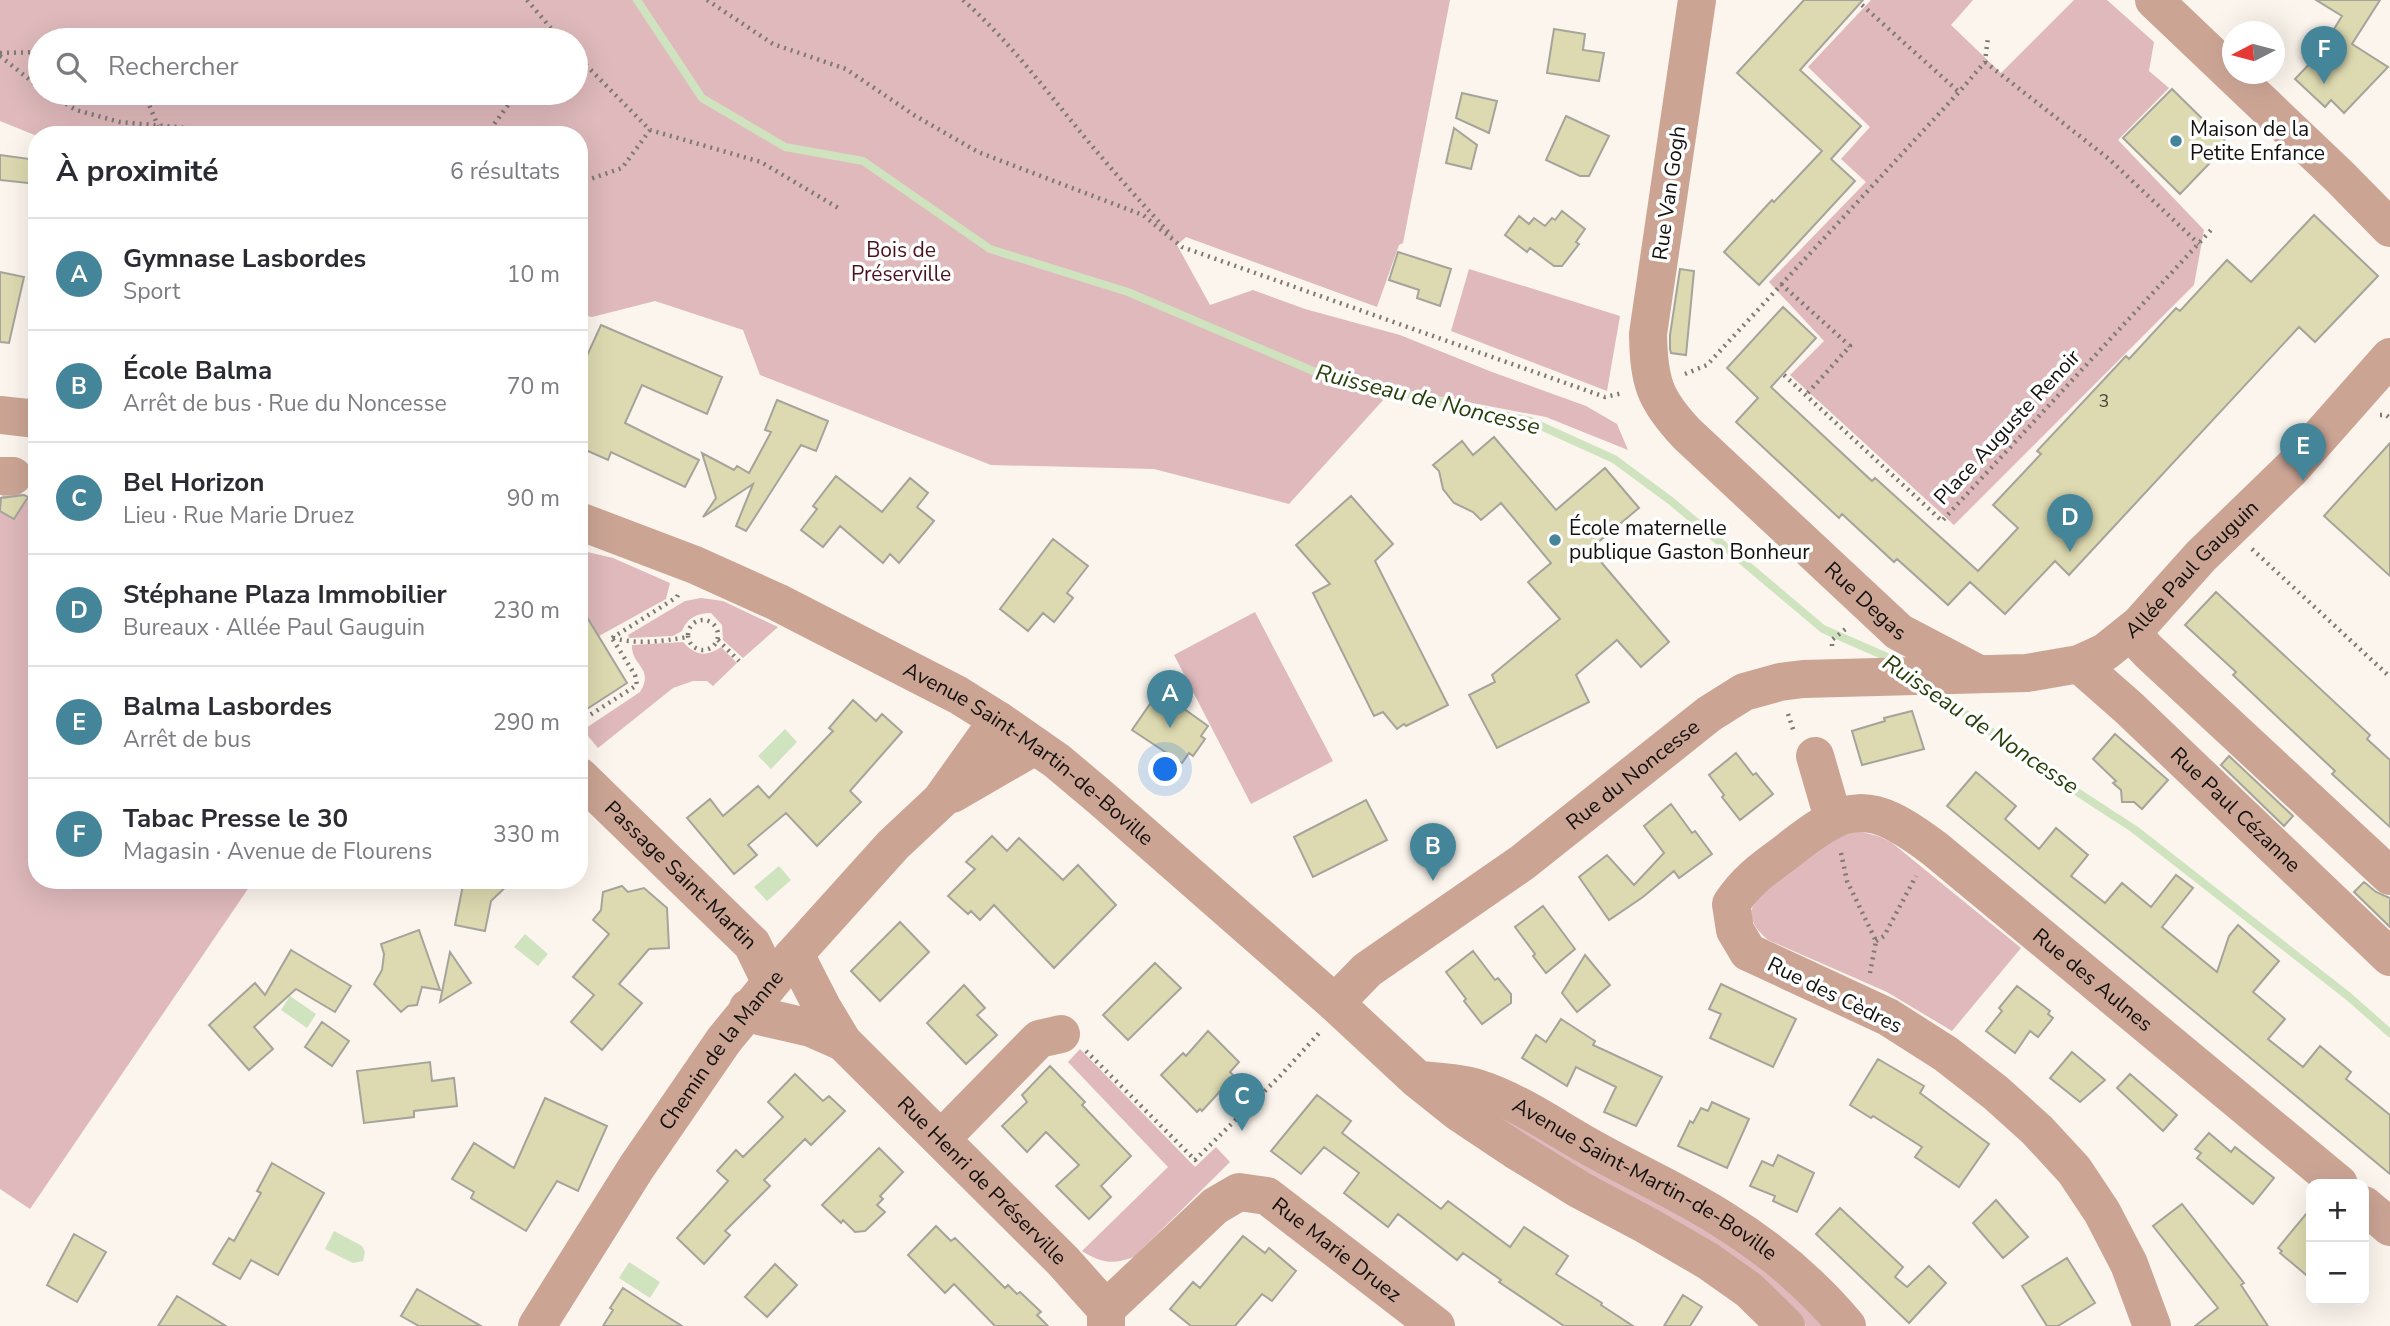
<!DOCTYPE html>
<html lang="fr">
<meta charset="utf-8">
<style>
body{margin:0;font-family:"Nunito Sans",sans-serif;background:#f7f7f7;color:#2b2b33}
.controls{position:absolute;right:21px;bottom:21px;display:grid;overflow:hidden;border-radius:14px;box-shadow:0 7px 28px #0002}
.controls button{width:63px;height:63px;display:grid;place-items:center;padding:0;border:0;border-bottom:2px solid #e1e1e2;background:#fff;color:#2b2b33;font:35px sans-serif}
.compass{position:absolute;left:2222px;top:21px;width:63px;height:63px;border-radius:50%;background:#fff;box-shadow:0 7px 28px #0002;rotate:264deg}
.you{position:absolute;left:1166px;top:770px;width:24px;height:24px;margin:-18px;border:5px solid #fff;border-radius:50%;background:#1a73e8;box-shadow:0 0 0 10px #1a73e833}
.badge{display:grid;place-items:center;width:46px;height:46px;border-radius:50%;background:#458599;color:#fff;font-size:23px;font-weight:700}
.pin{position:absolute;translate:-50% -58px;filter:drop-shadow(0 2px 4px #0008)}
.pin::after{content:'';position:absolute;top:37px;width:24px;height:21px;background:inherit;clip-path:polygon(0 0,100% 0,50% 100%)}
.list{margin:0;padding:0;list-style:none}
h2{display:flex;justify-content:space-between;align-items:center;height:91px;margin:0;padding:0 28px;font-size:30px}
h2 small{font-size:23px;font-weight:400;color:#7c7c81}
.list li{display:grid;grid-template-columns:46px 1fr auto;gap:21px;align-items:center;box-sizing:border-box;height:112px;padding:0 28px;border-top:2px solid #e1e1e2}
.list b{display:block;font-size:26px;white-space:nowrap}
.list p{margin:0;font-size:23px;white-space:nowrap;color:#7c7c81}
.list em{font-size:23px;font-style:normal;color:#7c7c81}
.icon{flex:none;width:38px;height:38px;fill:none;stroke:currentColor;stroke-width:2;stroke-linecap:round;stroke-linejoin:round}
.map{position:relative;flex:none;width:2390px;height:1326px;overflow:hidden}
.search{position:absolute;background:#fff;box-shadow:0 7px 28px #0002;left:28px;top:28px;width:560px;height:77px;display:flex;align-items:center;gap:18px;box-sizing:border-box;padding:0 24px;border-radius:38px;color:#7c7c81;font-size:26px}
.panel{position:absolute;background:#fff;box-shadow:0 7px 28px #0002;left:28px;top:126px;width:560px;height:763px;border-radius:28px}
.map>svg:first-child{display:block}
</style>
<div class="map">
<svg width="2390" height="1326" viewBox="0 0 2390 1326">
<rect width="100%" height="100%" fill="#fbf5ed"/>
<!-- green -->
<path fill="#dfb9bc" fill-rule="evenodd" d="M0,0H1450L1403,243L1399,245L1377,307L1186,237L1177,245L1210,305L1253,290L1305,309L1400,335L1492,372L1586,406L1617,424L1628,450L1546,417L1394,388L1289,504L1154,469L991,465L760,375L743,330L655,301L592,317L579,314V135L37,136L0,121ZM40,40H576V93H40Z
M1871,0H1973L1951,25L2001,73L2074,0H2107L2154,42L2149,71L2169,88L2118,140L2204,230L2194,285L1954,525L1790,375L1824,341L1769,282L1866,182L1841,159L1870,127L1808,67Z
M1469,269L1620,316L1607,391L1451,331Z
M8,486L37,502V880H254L30,1209L0,1189V499Z
M579,550L613,558L670,583L666,599L599,636L579,604Z
M701,598L723,601L778,627L743,658L723,640L722,625L711,613C697,613 687,618 682,631L673,636L629,638L628,635L685,601Z
M1255,612L1333,761L1251,804L1174,655Z
M683,642C696,656 706,657 721,647L737,663L713,686L707,681H693L673,688L598,748L583,730L640,692C655,668 631,666 632,645Z
M1858,831L1878,836L1891,842L2021,948L1952,1031L1887,992L1768,940C1760,933 1751,924 1751,912C1752,897 1813,852 1827,843C1836,837 1848,835 1858,831Z
M1080,1049L1195,1167L1216,1147L1230,1162L1134,1257C1113,1265 1101,1263 1082,1251L1168,1167L1068,1062Z
M1472,1096L1697,1218L1833,1326H1806L1764,1284L1521,1140Z"/>
<!-- water -->
<path fill="#cee3be" d="M785,729L797,742L771,769L758,756Z
M779,866L791,880L767,901L754,887Z
M525,934L548,954L538,966L514,947Z
M290,996L316,1014L307,1028L281,1010Z
M334,1231L362,1246L365,1252L363,1261L353,1263L325,1249Z
M629,1262L660,1282L650,1298L619,1278Z"/>
<g fill="none" stroke-linecap="round" stroke-linejoin="round">
<!-- stream -->
<path stroke="#cee3be" stroke-width="8" d="M637,0L702,98L785,147L863,161L990,249L1128,292L1327,377L1530,421L1614,459L1671,501L1823,629L1887,657L1897,664
M1930,689L2074,790L2134,829L2348,996L2390,1033"/>
</g>
<!-- building -->
<path fill="#ddd9b0" stroke="#a5a49b" stroke-width="2" d="M1804,0H1863L1800,70L1861,126L1831,159L1855,181L1759,285L1724,252L1772,200L1774,202L1822,151L1737,73Z
M2316,0H2380L2352,44L2388,67L2344,113L2331,100L2325,107L2295,79L2318,55L2342,16Z
M1554,29L1585,34L1583,50L1604,53L1599,81L1547,73Z
M2172,89L2228,144L2180,194L2123,138Z
M1462,93L1497,101L1489,133L1456,118Z
M1566,116L1609,136L1589,176H1580L1546,160Z
M1454,128L1477,145L1471,169L1446,163Z
M0,155L37,160V184L0,180Z
M1562,211L1585,229L1576,242L1579,244L1562,266H1554L1530,248L1527,252L1505,235L1519,216L1529,224L1534,218L1545,226L1552,218L1555,220Z
M2314,215L2378,276L2315,342L2299,327L2069,575L2055,561L2005,614L1970,582L1948,605L1897,559L1894,562L1842,514L1839,518L1736,422L1758,398L1727,368L1783,307L1816,338L1771,387L1872,481L1875,478L1978,571L2018,528L1993,505L2041,454L2037,451L2126,356L2129,359L2176,308L2180,311L2227,260L2251,282Z
M1398,252L1451,269L1440,306L1417,298L1419,290L1389,280Z
M1680,269L1694,271L1686,355L1671,353L1670,349V335Z
M0,272L24,277L9,343L0,342Z
M601,325L722,377L707,414L642,385L625,423L699,460L685,487L611,452L608,460L579,447V373Z
M777,400L828,421L816,451L801,445L746,531L736,526L753,484L703,517L716,498L702,453L734,470L737,466L749,473L771,432L765,430Z
M1494,437L1556,510L1605,468L1639,508L1590,549L1669,642L1641,667L1617,640L1576,675L1589,702L1497,748L1469,695L1495,682L1492,675L1560,619L1528,582L1551,563L1501,503L1481,520L1473,512L1454,503L1443,489L1439,471L1433,465L1462,441L1473,455Z
M2390,443V576L2324,516Z
M836,476L882,512L910,478L928,493L917,507L934,521L899,563L890,554L883,563L840,526L823,547L801,530L817,509L813,506Z
M24,495L28,497L14,519L0,511L1,498Z
M1351,496L1393,544L1375,561L1448,705L1406,726L1404,724L1397,729L1383,712L1374,716L1313,593L1330,584L1296,545Z
M1053,539L1088,566L1067,593L1073,598L1054,622L1043,613L1028,631L1000,609Z
M2216,592L2370,735L2367,739L2390,760V827L2332,774L2335,771L2233,675L2236,672L2185,625Z
M579,604L627,683L587,709L579,698Z
M1159,691L1208,726L1201,736L1205,739L1193,756L1189,753L1182,763L1132,730Z
M853,700L876,721L882,714L902,732L850,791L861,802L817,846L786,813L748,845L757,855L734,874L687,818L710,799L723,816L758,786L769,798L833,731L829,728Z
M1912,711L1924,749L1862,765L1852,731L1885,721L1884,718Z
M2115,734L2168,780L2142,809L2134,802H2122L2121,790L2113,783L2116,781L2093,759Z
M1736,753L1753,775L1756,773L1773,794L1740,820L1722,797L1724,795L1709,775Z
M2229,756L2293,816L2284,826L2221,765Z
M1976,772L2016,806L2005,819L2039,849L2056,828L2088,855L2071,876L2105,903L2122,883L2151,907L2176,875L2193,888L2162,927L2217,972L2229,936L2238,925L2279,961L2253,992L2285,1019L2268,1039L2303,1067L2320,1046L2351,1072L2346,1079L2390,1115V1174L1947,806Z
M1366,800L1387,840L1313,877L1294,837Z
M1671,804L1692,833L1695,831L1712,854L1679,878L1674,871L1643,897L1609,920L1579,877L1607,855L1634,885L1664,853L1644,826Z
M992,836L1007,851L1019,838L1063,880L1078,865L1116,905L1054,968L994,905L980,920L971,911L968,914L948,896L975,869L966,862Z
M464,880H513L491,901L485,931L455,925Z
M2364,882L2376,892L2390,898V927L2354,892Z
M622,886L628,892L644,888L667,908L669,948L649,949L619,984L642,1003L602,1050L571,1022L594,995L573,977L609,934L593,920L601,910L603,892Z
M1543,906L1575,949L1546,973L1533,956L1535,954L1515,927Z
M900,922L929,952L880,1001L851,971Z
M419,930L440,990L422,987L417,1005L408,1006L401,1012L374,984L382,970L384,954L381,944Z
M291,950L351,986L335,1012L296,989L254,1027L273,1049L249,1070L209,1025L255,983L265,995Z
M1473,951L1495,980L1498,978L1511,994V1003L1482,1024L1464,1001L1466,999L1446,972Z
M450,952L471,983L440,1002Z
M1585,955L1610,985L1577,1012L1562,993Z
M1155,963L1181,988L1128,1040L1103,1015Z
M1721,984L1796,1019L1773,1067L1710,1038L1721,1014L1709,1009Z
M964,985L985,1008L977,1015L997,1035L966,1064L927,1023Z
M2017,986L2050,1011L2048,1014L2053,1018L2038,1037L2030,1031L2015,1053L1986,1031L2002,1011L1999,1008Z
M1561,1019L1595,1041L1593,1045L1662,1077L1636,1126L1604,1112L1616,1087L1576,1067L1567,1086L1522,1058L1536,1035L1546,1042Z
M322,1022L349,1041L332,1066L305,1047Z
M1208,1031L1239,1062L1230,1072L1234,1076L1202,1111L1200,1109L1197,1112L1161,1075L1183,1053L1186,1056Z
M2072,1052L2105,1080L2080,1102L2050,1078Z
M1878,1059L1924,1086L1920,1093L1989,1144L1959,1187L1915,1157L1922,1147L1873,1116L1871,1118L1850,1105Z
M430,1062L432,1081L454,1078L457,1106L414,1111V1117L364,1123L357,1071Z
M1050,1066L1085,1102L1082,1105L1131,1156L1101,1186L1111,1197L1089,1219L1056,1186L1079,1165L1046,1132L1027,1152L1002,1126L1027,1102L1022,1095Z
M795,1074L823,1101L829,1096L845,1111L811,1145L805,1139L764,1180L770,1186L725,1231L730,1235L704,1264L677,1238L728,1181L717,1171L736,1150L743,1157L783,1117L768,1102Z
M2130,1074L2177,1115L2163,1131L2117,1088Z
M1317,1095L1351,1121L1342,1133L1441,1209L1448,1201L1510,1247L1524,1227L1568,1256L1556,1274L1602,1303L1601,1305L1633,1326H1564L1499,1282L1501,1280L1463,1253L1457,1260L1398,1214L1388,1227L1344,1193L1359,1173L1324,1147L1301,1174L1271,1151Z
M545,1098L607,1126L578,1191L557,1181L526,1231L471,1198L474,1192L452,1179L474,1143L514,1168Z
M1712,1102L1749,1119L1727,1168L1678,1146L1690,1121L1693,1123L1701,1108L1708,1111Z
M2209,1133L2231,1152L2235,1147L2274,1178L2253,1204L2197,1158L2201,1153L2195,1149Z
M879,1148L903,1172L880,1196L883,1199L877,1205L885,1212L865,1231L855,1232L843,1220L841,1223L822,1205Z
M1778,1155L1814,1173L1797,1212L1773,1201L1775,1196L1750,1186L1762,1161L1773,1166Z
M272,1163L324,1193L278,1275L251,1260L240,1279L213,1264L229,1238L234,1241L261,1193L257,1191Z
M1996,1200L2028,1237L2003,1258L1973,1223Z
M2182,1204L2244,1283L2241,1285L2268,1326H2195L2218,1308L2153,1226Z
M1840,1208L1903,1267L1895,1277L1907,1287L1929,1266L1946,1283L1909,1323L1816,1234Z
M2311,1208V1279L2280,1253L2282,1251L2278,1248Z
M936,1226L951,1241L955,1238L1005,1288L1008,1285L1017,1294L1020,1292L1041,1312L1037,1315L1048,1326H995L954,1284L945,1293L908,1255Z
M74,1234L106,1252L77,1302L47,1285Z
M1243,1236L1265,1253L1269,1248L1296,1271L1272,1301L1262,1294L1235,1326H1191L1170,1309L1193,1282L1200,1288Z
M2067,1258L2095,1303L2058,1326H2047L2022,1286Z
M775,1264L797,1285L767,1317L745,1297Z
M623,1288L652,1307L682,1326H603L613,1310L610,1308Z
M417,1289L481,1326H419L401,1316Z
M1683,1295L1702,1307L1690,1326H1664Z
M177,1296L226,1326H158Z"/>
<g fill="none" stroke-linecap="round" stroke-linejoin="round">
<!-- path -->
<path stroke="#7d7974" stroke-width="4.5" stroke-dasharray="2 5" stroke-linecap="butt" d="M527,0L561,40
M707,0L773,44L846,69L914,115L978,152L1143,215L1182,247L1605,397L1623,393
M963,0C1017,48 1057,106 1104,160C1126,186 1149,211 1172,236
M1862,5L1959,92
M0,53L40,52
M576,55L650,130L761,162L840,209
M0,56L40,88
M1985,62L2109,159L2199,244
M48,93L76,110L120,122L221,131L220,135
M144,93L158,126
M221,131H249L256,135
M486,135L517,93
M579,183L622,168L650,130
M1781,284L1850,346L1806,395
M1685,374L1707,365L1959,92L1985,62L1988,37
M1784,375L1942,521L2212,229
M2380,415H2386L2390,418
M2252,549L2390,677
M688 635a15 15 0 1 1 30 0a15 15 0 1 1-30 0Z
M612,638L677,597L679,593
M613,638C639,645 662,641 688,637
M718,640L739,661
M1832,646V640L1848,627
M1788,714L1794,732
M579,722L637,685L635,675L612,638
M1841,853L1847,881L1876,941L1870,973
M1876,941L1884,936L1916,876
M1086,1051L1195,1160L1280,1076L1321,1031"/>
<!-- minor -->
<g stroke="#cba494" stroke-width="38">
<path id="s1" d="M1697,0L1648,334C1649,382 1654,399 1687,434L1899,632L1977,673"/>
<path d="M2154,0L2340,177L2390,228"/>
<path d="M0,415L37,419"/>
<path d="M0,476H13"/>
<path id="s2" d="M579,521L695,565L777,602L958,695L998,720L1057,761L1101,798L1335,1003L1418,1080L1458,1112L1515,1150L1580,1190L1646,1225L1708,1261L1749,1290L1786,1326"/>
<path d="M2131,633L2149,652L2390,876"/>
<path id="s3" d="M2079,664L2129,708L2390,957"/>
<path d="M1815,756L1833,818"/>
<path id="s4" d="M579,776L752,944L770,981"/>
<path d="M952,794L1035,746"/>
<path id="s5" d="M792,957L801,966L822,1007L843,1042L1063,1261L1106,1309V1326"/>
<path id="s6" d="M1335,1003L1367,970L1523,862L1709,714L1744,692L1780,682L1803,679L2027,673L2079,664L2105,652L2140,624L2201,556L2292,468L2390,357"/>
<path d="M748,1008L759,1016L811,1028L843,1042"/>
<path id="s7" d="M1419,1080C1438,1082 1459,1082 1477,1088C1518,1101 1554,1127 1590,1147C1634,1172 1680,1192 1722,1219C1769,1248 1812,1284 1847,1326"/>
<path d="M941,1139L1039,1039L1061,1034"/>
<path d="M2364,1205L2390,1227"/>
<path id="s8" d="M1106,1309L1215,1206L1239,1192L1267,1196L1436,1326"/>
<path id="s9" d="M537,1326L636,1168L724,1040L792,957L893,845L941,800L998,720"/>
<path id="s10" d="M2152,1326L2129,1264L2102,1212L2074,1170L2037,1130L1996,1093L1946,1054L1888,1017L1748,952L1735,930L1731,904C1746,881 1763,869 1785,853C1848,802 1869,799 1935,849L2339,1184"/>
</g>
</g>
<!-- markers -->
<g fill="#458599" stroke="#fff" stroke-width="2.5">
<circle cx="2176" cy="141" r="7"/>
<circle cx="1555" cy="540" r="7"/>
</g>
<g text-anchor="middle" stroke-width="7" stroke-linejoin="round" paint-order="stroke">
<!-- number labels -->
<g font-size="18" fill="#464336">
<text x="2104" y="407">3</text>
</g>
<!-- poi labels -->
<g font-size="21" fill="#13110e" stroke="#fff" text-anchor="start">
<text x="2190" y="136">Maison de la<tspan x="2190" dy="24">Petite Enfance</tspan></text>
<text x="1569" y="535">École maternelle<tspan x="1569" dy="24">publique Gaston Bonheur</tspan></text>
</g>
<!-- street labels -->
<g font-size="21" fill="#13110e" stroke="#fff">
<text transform="translate(1669 193) rotate(-82)" y="7">Rue Van Gogh</text>
<text transform="translate(2007 427) rotate(-47)" y="7">Place Auguste Renoir</text>
<text dy="7" stroke="none"><textPath href="#s6" startOffset="1001">Allée Paul Gauguin</textPath></text>
<text dy="7" stroke="none"><textPath href="#s1" startOffset="693">Rue Degas</textPath></text>
<text dy="7" stroke="none"><textPath href="#s2" startOffset="509">Avenue Saint-Martin-de-Boville</textPath></text>
<text dy="7" stroke="none"><textPath href="#s6" startOffset="376">Rue du Noncesse</textPath></text>
<text dy="7" stroke="none"><textPath href="#s3" startOffset="214">Rue Paul Cézanne</textPath></text>
<text dy="7" stroke="none"><textPath href="#s4" startOffset="142">Passage Saint-Martin</textPath></text>
<text dy="7" stroke="none"><textPath href="#s10" startOffset="1074">Rue des Aulnes</textPath></text>
<text transform="translate(1835 995) rotate(26)" y="7">Rue des Cèdres</text>
<text dy="7" stroke="none"><textPath href="#s9" startOffset="332">Chemin de la Manne</textPath></text>
<text dy="7" stroke="none"><textPath href="#s5" startOffset="296">Rue Henri de Préserville</textPath></text>
<text dy="7" stroke="none"><textPath href="#s7" startOffset="250">Avenue Saint-Martin-de-Boville</textPath></text>
<text dy="7" stroke="none"><textPath href="#s8" startOffset="294">Rue Marie Druez</textPath></text>
</g>
<!-- park labels -->
<g font-size="21" fill="#4a121d" stroke="#fff">
<text x="901" y="257">Bois de<tspan x="901" dy="24">Préserville</tspan></text>
</g>
<!-- water labels -->
<g font-size="23" font-style="italic" fill="#263f0a" stroke="#fff">
<text transform="translate(1428 399) rotate(14)" y="8">Ruisseau de Noncesse</text>
<text transform="translate(1981 724) rotate(34)" y="8">Ruisseau de Noncesse</text>
</g>
</g>
</svg>
<div class="controls">
<button>+</button>
<button>−</button>
</div>
<svg class="compass" viewBox="-18 -18 36 36"><path d="M0-13l5 13h-10z" fill="#e53935"/><path d="M0 13l5-13h-10z" fill="#7c7c81"/></svg>
<div class="you"></div>
<div class="pin badge" style="left:1170px;top:728px">A</div>
<div class="pin badge" style="left:1433px;top:881px">B</div>
<div class="pin badge" style="left:1242px;top:1131px">C</div>
<div class="pin badge" style="left:2070px;top:552px">D</div>
<div class="pin badge" style="left:2303px;top:481px">E</div>
<div class="pin badge" style="left:2324px;top:84px">F</div>
<div class="search"><svg class="icon" aria-label="search" viewBox="0 0 24 24"><circle cx="10" cy="10" r="6"/><path d="M15 15l6 6"/></svg>Rechercher</div>
<section class="panel">
<h2>À proximité<small>6 résultats</small></h2>
<ul class="list">
<li><span class="badge">A</span><div><b>Gymnase Lasbordes</b><p>Sport</p></div><em>10 m</em></li>
<li><span class="badge">B</span><div><b>École Balma</b><p>Arrêt de bus · Rue du Noncesse</p></div><em>70 m</em></li>
<li><span class="badge">C</span><div><b>Bel Horizon</b><p>Lieu · Rue Marie Druez</p></div><em>90 m</em></li>
<li><span class="badge">D</span><div><b>Stéphane Plaza Immobilier</b><p>Bureaux · Allée Paul Gauguin</p></div><em>230 m</em></li>
<li><span class="badge">E</span><div><b>Balma Lasbordes</b><p>Arrêt de bus</p></div><em>290 m</em></li>
<li><span class="badge">F</span><div><b>Tabac Presse le 30</b><p>Magasin · Avenue de Flourens</p></div><em>330 m</em></li>
</ul>
</section>
</div>
